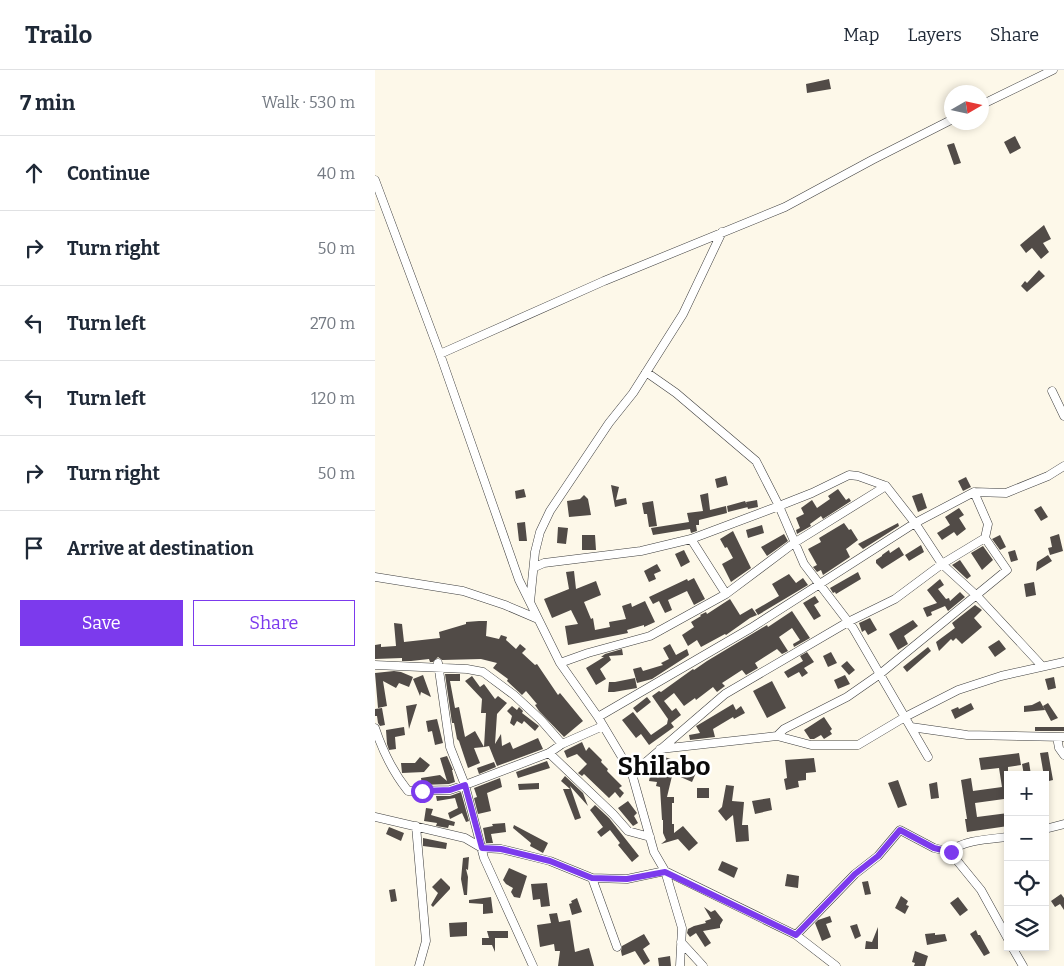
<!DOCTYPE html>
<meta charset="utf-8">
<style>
body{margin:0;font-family:Bitter,serif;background:#f2f2f3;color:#1f2937}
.controls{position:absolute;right:15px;bottom:15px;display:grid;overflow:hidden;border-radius:0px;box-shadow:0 2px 8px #0003}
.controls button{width:45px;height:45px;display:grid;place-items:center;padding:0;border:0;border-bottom:1px solid #e0e1e3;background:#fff;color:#1f2937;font:25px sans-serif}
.compass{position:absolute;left:569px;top:15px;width:45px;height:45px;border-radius:50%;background:#fff;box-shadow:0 2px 8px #0003;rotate:81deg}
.stop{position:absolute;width:15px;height:15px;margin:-11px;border:4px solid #7c3aed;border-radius:50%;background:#fff}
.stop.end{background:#7c3aed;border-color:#fff;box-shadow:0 1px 5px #0008}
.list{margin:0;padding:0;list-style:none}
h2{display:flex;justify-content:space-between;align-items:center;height:65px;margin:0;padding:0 20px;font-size:21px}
h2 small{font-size:16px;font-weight:400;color:#747a83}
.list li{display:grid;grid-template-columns:32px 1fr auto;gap:15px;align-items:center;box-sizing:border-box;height:75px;padding:0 20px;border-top:1px solid #e0e1e3}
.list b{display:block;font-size:19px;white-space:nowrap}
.list em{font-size:16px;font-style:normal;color:#747a83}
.actions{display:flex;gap:10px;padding:15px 20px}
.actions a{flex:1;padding:11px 0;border:1px solid #7c3aed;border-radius:0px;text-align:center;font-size:18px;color:#7c3aed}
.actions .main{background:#7c3aed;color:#fff}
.icon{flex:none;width:28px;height:28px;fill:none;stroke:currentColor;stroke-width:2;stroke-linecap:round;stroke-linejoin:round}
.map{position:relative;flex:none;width:689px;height:896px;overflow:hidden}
header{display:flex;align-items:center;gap:30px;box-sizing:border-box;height:70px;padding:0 25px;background:#fff;border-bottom:1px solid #e0e1e3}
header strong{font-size:24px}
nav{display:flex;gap:28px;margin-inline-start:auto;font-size:18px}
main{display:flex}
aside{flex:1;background:#fff}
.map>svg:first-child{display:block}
</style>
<header>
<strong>Trailo</strong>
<nav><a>Map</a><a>Layers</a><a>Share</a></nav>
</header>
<main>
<aside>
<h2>7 min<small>Walk · 530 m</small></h2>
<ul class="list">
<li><svg class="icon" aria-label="ahead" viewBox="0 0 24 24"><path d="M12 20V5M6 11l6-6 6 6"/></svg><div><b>Continue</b></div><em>40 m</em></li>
<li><svg class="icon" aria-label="right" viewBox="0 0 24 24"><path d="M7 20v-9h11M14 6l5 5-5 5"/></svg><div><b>Turn right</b></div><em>50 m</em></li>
<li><svg class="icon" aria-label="left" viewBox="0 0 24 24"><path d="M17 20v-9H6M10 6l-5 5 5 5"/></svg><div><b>Turn left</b></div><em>270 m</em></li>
<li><svg class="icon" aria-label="left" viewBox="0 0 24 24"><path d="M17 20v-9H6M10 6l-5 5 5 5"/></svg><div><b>Turn left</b></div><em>120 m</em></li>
<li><svg class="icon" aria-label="right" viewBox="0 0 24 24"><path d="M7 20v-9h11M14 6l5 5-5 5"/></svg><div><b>Turn right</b></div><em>50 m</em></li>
<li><svg class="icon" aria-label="arrive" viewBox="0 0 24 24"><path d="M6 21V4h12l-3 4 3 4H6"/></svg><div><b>Arrive at destination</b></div></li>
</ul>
<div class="actions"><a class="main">Save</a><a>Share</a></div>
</aside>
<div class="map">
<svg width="689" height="896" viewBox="0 0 689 896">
<rect width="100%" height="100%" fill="#fdf8e9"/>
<!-- building -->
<path fill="#514b47" d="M454,9L456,19L432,23L431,14Z
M640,66L646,78L635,84L629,72Z
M579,73L586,93L579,95L572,75Z
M669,155L676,169L668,173L674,182L666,189L657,178L651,183L645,175Z
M664,200L670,206L652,222L646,216L650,211L652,213Z
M351,406L353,415L342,418L340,409Z
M591,407L596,417L588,421L583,411Z
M236,415L244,417L241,430L251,428L252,434L240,437Z
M149,419L151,427L141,429L140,421Z
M463,419L471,430L474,428L476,431L448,449L446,446L435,454L436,456L422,464L421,460L425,458L421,448L429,444L426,438L437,430L442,438L455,429L453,426Z
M333,423L335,440L351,436L352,443L324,450V455H321L322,461L316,463L315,459L278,465L276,458L314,452L312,443L328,441L325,425Z
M547,423L552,438L543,442L537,426Z
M209,425L213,429L216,445L194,447L192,431L205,429Z
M382,430L383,437L373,439L371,432Z
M278,431L282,456L274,457L272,444H269L267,433Z
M370,431L373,437L353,442L352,436Z
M666,436L673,447L666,451L659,440Z
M584,438L589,445L584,448L591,459L582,466L579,462L567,470L562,463L575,455L570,447Z
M150,452L152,471H144L142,453Z
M469,453L474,460L476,459L483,470L471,479L475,487L448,505L446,500L442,502L438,497L442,495L433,479L446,472L444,468Z
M523,453L524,456L488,479L483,474Z
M387,455L389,463L373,468L371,460Z
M183,457L193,458L191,474L182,473Z
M358,461L376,498L356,512L347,494L358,488L352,477L350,478L345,469Z
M409,464L413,471L392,486L386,477Z
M684,464L688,481L675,485L673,478L677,477L675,467Z
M207,465H220L221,480H207Z
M625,465L631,477L625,480L617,469Z
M546,475L549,482L534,491L530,485Z
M608,476L618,490L607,500L596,483Z
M524,477L529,485L507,499L501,493V490L507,486V485L514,480L515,483Z
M309,480L315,492L306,497L300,484Z
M640,480L643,490L636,492L633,482Z
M673,485L677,491L661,501L662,492Z
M585,490L596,506L592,509L577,495Z
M282,494L286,501L279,504L281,509L274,512L269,501Z
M199,501L201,519L221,511L226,525L209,532L216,549L218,548L220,560L235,557L234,552L251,549L247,536L256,533L257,537L270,531L280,552L269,557V555L252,560L253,563L193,575L190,556L203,554L196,540L177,548L169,529L194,519L191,502Z
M483,502L486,509L461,524L460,522L458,523L455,518Z
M414,504L421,513L428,508L433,515L383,545L380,540L404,526L397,514Z
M319,508L330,529L319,535L312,521L293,530L297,540L290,543L284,531L278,534L274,527L312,509L313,511Z
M565,509L569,515L563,519L571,529L574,528L575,531L585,522L590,527L573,541L570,536L556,542L557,545L552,547L548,538L562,533L552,520Z
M659,512L661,525L651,527L649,514Z
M440,526L444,532L439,535L446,546L439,550L428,533Z
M355,529L365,545L377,538L382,545L375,548L351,565L350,564L326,577L322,570L313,576L307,565L319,557L316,552L326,546L325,545L331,542L332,544Z
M600,535L607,540L599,548L607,557L587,574L581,568L578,571L576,569L564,581L561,572L580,558L577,553Z
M417,541L435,568L419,577L418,574L425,570L417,558L404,567L413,581L407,584L402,579L380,593L383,598L371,605L367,600L347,613L350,616L342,622L338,617L321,630L320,628L309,636L299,623L289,631L297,641L301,638L306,645L296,653L299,657L274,675L266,664L261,668L247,650L258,642L276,665L292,654L293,649L277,626L284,621L286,622L318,599L319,600L332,591L392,555L393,557Z
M495,548L502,560L493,565L490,560L487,562L484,553Z
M538,550L543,556L529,566L533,574L523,580L514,564Z
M104,551H112L111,566L124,569L126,565L132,567L131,570L141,579L145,574L151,579L147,583L160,595L162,594L183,625L185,623L208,651L189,667L164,641L160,635L162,634L151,621L147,625L132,611L133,609L118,598L122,593L106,589L67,590L63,587L58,592H55L54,589L36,591H27V588L0,589V575L6,574V577L21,576L19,553L27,554L29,572L65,568L64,562L91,554V552Z
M624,570L631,579L620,587L613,577Z
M295,574L301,585L312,579L314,585L277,609L262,613L258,599L266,597L268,601L288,595L286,593L294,589L288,578Z
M553,577L556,581L532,602L528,597Z
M247,579L248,585L234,586L236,590L225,599L231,609L221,615L211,598L229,587H226L230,584Z
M432,582L439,592L429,598L433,603L427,607L424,602L413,608L409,602L428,591L425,586Z
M456,582L462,593L453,597L448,586Z
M472,591L480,600L474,605L466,596Z
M19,601L26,602L38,607L34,617L24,613L21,618L8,611L12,636L3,638L0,603Z
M70,604H85V611H75L80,638L84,637L90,667L100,661L109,677L99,678L105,693L93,698L84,671L82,669L79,653H77Z
M48,605L56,627L46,622L45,626L38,609Z
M470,605L475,614L463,619L459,610Z
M97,606L105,617L109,614L120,629L123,626L132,633L122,644L120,674L126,664L127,676L135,672L138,679L163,668L168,679L122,696L114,676L109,677L111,643H106L107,629L90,611Z
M679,607L681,618L673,620L670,609Z
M260,608L262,618L239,622H233L234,612H240Z
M397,611L411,638L392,648L378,621Z
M272,627L276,632L262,643L258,638Z
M665,631L670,640L649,642V636L657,635Z
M596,633L599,639L580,649L576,640L583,637L584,639Z
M673,633L683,648L676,651L668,636Z
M42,634L34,659L31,636Z
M358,634L361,640L366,636L370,643L359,649L358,647L338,659L340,667L315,670L314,665L325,663L321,656L323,655Z
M137,636L142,640L144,637L148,641L147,643L164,656L160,661L149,651L147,654L142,651L139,656L135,653L137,646L132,641Z
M7,638L10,655L5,656L3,653L2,646H0V639Z
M449,647L457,659L455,661L457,664L449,669L446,665L439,669H435L429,660Z
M62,649L68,673L60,675L57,661L53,662L51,651Z
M29,657L30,665L20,667L21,679L14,680L12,674L11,660Z
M660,657H689V661H660Z
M207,672L211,681L214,677L227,690L226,692L233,699L232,701L247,716L244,718L249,723L245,728L240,722L234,728L209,704L207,706L203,703L212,694L202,684L192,688L189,681Z
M673,682L678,710L670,712L665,683Z
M644,683L646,695L633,697V730L629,731V729L600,733L602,747L633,743V756L592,762L590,749H592L586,710L596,708L598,721L627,717L624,698L606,700L604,688Z
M72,686L78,700H77L80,712L74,714L47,715L46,708L65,705L72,711L65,688Z
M286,686L299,690L298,696L314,700L318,693L324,696L317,712L301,705L300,707L297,706L292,727H299V733H297V754H299V763L308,756L323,773L314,781L303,769L286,774L291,770L288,763V750H287L285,717L281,716L282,712L274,711L277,697L281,698L284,688Z
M45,687L55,695L49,702L27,703L26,693H40Z
M439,688L441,702L431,703V710L423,711L424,717L411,720L409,709L412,708L410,690Z
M172,691L175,698L143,708L141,702Z
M119,692L121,697L104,704L102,698Z
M654,692L656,705H649L647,694Z
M190,706L208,723L213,736L195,716L206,748L200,750L188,719H195L186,711Z
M125,708L127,717L112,723L116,741L103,744L99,728L102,727L99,718Z
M523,710L532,735L523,738L513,713Z
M562,712L564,728L556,729L554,714Z
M164,713V719L144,720L143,714Z
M351,715L359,716L357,731L369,732L367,755H373L374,771L361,772L358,745L351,751L343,741L347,737Z
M322,718H334V728H322Z
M86,722L94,751L91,752L87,743L75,749L73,743L83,738L80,728L62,731L61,726H75Z
M395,728L397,740L380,744L377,731Z
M253,731L262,743L259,746L263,753L258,756L243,738Z
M220,735L234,748L264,786L257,792L243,775L245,773L235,760L226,767L222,762L228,757L215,740Z
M51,738L58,739L56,745L80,752L79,756L74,755L73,758L61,756L62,753L49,751Z
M130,753L131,762L116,764L118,773H111L108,758L118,756L117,754Z
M139,755L173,773L168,783L155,776L156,773L138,758Z
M14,757L29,763L26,771L11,764Z
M48,768L72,773L71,779L48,776Z
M94,787L93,800L91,799L93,807L92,825H89L86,809L88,788Z
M347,791L363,798L359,808L343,800Z
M134,798L152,806L145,828L139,827L136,822L138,818L131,814L128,810Z
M412,804L424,806L423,818L410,816Z
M66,808L75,817V819L58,837L56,835L63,823L57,817Z
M493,811L496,824L490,825L487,812Z
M172,813L175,836L166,837L165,829L158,830L156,814Z
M20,819L22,831L16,832L14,820Z
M686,824L689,828V840L685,834L680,837L676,831Z
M526,826L533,831L531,835L534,836L530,844L520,838Z
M116,827L118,843L108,844V834L94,833V830Z
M583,827L593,840L585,846L575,833Z
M202,828L207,842L197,845L194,834L197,833L196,831Z
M329,837L336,842L340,840L348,850L345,855V858L328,861L336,873L330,877L321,863L315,867L312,863L313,859L319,856L331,853L330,851L336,849Z
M182,843L184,852L195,850L200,882L214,878L219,896H183L185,881H180L179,874L165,877L162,855L176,853L174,844Z
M455,846L457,852L451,854L456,867L447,871L440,853L443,850Z
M92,852V866L75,867L74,853Z
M482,854L486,866L480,869L475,856Z
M503,857V879H490L491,871L497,872Z
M601,860L603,865H605L615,883L609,886L595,864Z
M112,861H133V868H120V882L117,875H107V868H114Z
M560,863V865L570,864L572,871L552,875L550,864Z
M269,864L275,874L268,879L275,891L269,895L260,881L247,886L246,881L247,876Z
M540,881L553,886L550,896H539L540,893L537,892Z
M295,886L296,896H284L283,888Z"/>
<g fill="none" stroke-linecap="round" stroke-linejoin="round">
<defs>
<path id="street" d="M606,35L678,0
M0,110L65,284L144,510L185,593L223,647L257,704L279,782L290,801L421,865L461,896
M65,284L229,211L410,137L497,90L576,50
M677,321L689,346
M316,469L351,524
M160,497L169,493L266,481L316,469L404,436L381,391L301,323L271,302
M0,507L88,521L130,535L163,549
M155,532L160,482L165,462L175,441L234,353L258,323L308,244L347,162
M63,593L75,677L90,715L109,788L158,896
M185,593L213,583L275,566L351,524L419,473L511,416
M0,595L92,599L108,602L139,625L166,650L187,674
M223,647L376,558L540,453L599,422L631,423L673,406L689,396
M536,657L592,665L689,667
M0,658C8,682 17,701 33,721L75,720L90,715L174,683L187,674L228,656
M402,666L409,659L472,627L505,604L632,500L610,468L613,454L599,422
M682,667L684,678L689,685
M285,679L402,666L436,675H483L530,647L583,620L626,606L689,592
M174,683L238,744L253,761L275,767
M553,687L478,558L429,494L404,436L437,423L474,405L483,406L511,416L540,453L567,494L602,526L667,596
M257,704L350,624L473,552L520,529L567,494L610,468
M0,747L90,768L107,778L126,779L175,791L217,808L252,809L290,801L307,858L305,896
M41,756L51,871L44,896
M670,759L689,754
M575,782C587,770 616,769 633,767
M217,808L242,877
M421,865L480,804L503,786L525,760L559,778L575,782L606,820L633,869
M306,872L328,896
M637,877L648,896"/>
</defs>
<!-- street casing -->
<use href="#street" stroke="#3d3d3d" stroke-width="9"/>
<!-- street -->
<use href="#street" stroke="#fff" stroke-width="8"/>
</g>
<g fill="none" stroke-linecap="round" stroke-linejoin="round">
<!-- route -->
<path stroke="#7c3aed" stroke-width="6" d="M47,721L75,720L90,715L107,778L126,779L175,791L217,808L252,809L290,802L421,865L480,804L503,786L525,760L559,778L576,782"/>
</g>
<g text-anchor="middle" stroke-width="5" stroke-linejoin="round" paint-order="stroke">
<!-- town labels -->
<g font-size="26" font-weight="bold" fill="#0a0a0a" stroke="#fff">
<text x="289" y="705">Shilabo</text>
</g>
</g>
</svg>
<div class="controls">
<button>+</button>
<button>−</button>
<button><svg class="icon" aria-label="locate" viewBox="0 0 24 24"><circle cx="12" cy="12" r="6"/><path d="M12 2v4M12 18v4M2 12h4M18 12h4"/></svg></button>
<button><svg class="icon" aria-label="layers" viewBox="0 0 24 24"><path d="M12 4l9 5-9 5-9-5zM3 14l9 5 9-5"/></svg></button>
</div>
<svg class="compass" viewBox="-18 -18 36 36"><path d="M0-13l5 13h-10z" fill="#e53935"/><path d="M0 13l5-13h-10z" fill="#747a83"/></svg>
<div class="stop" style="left:47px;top:721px"></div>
<div class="stop end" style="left:576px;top:782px"></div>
</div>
</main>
